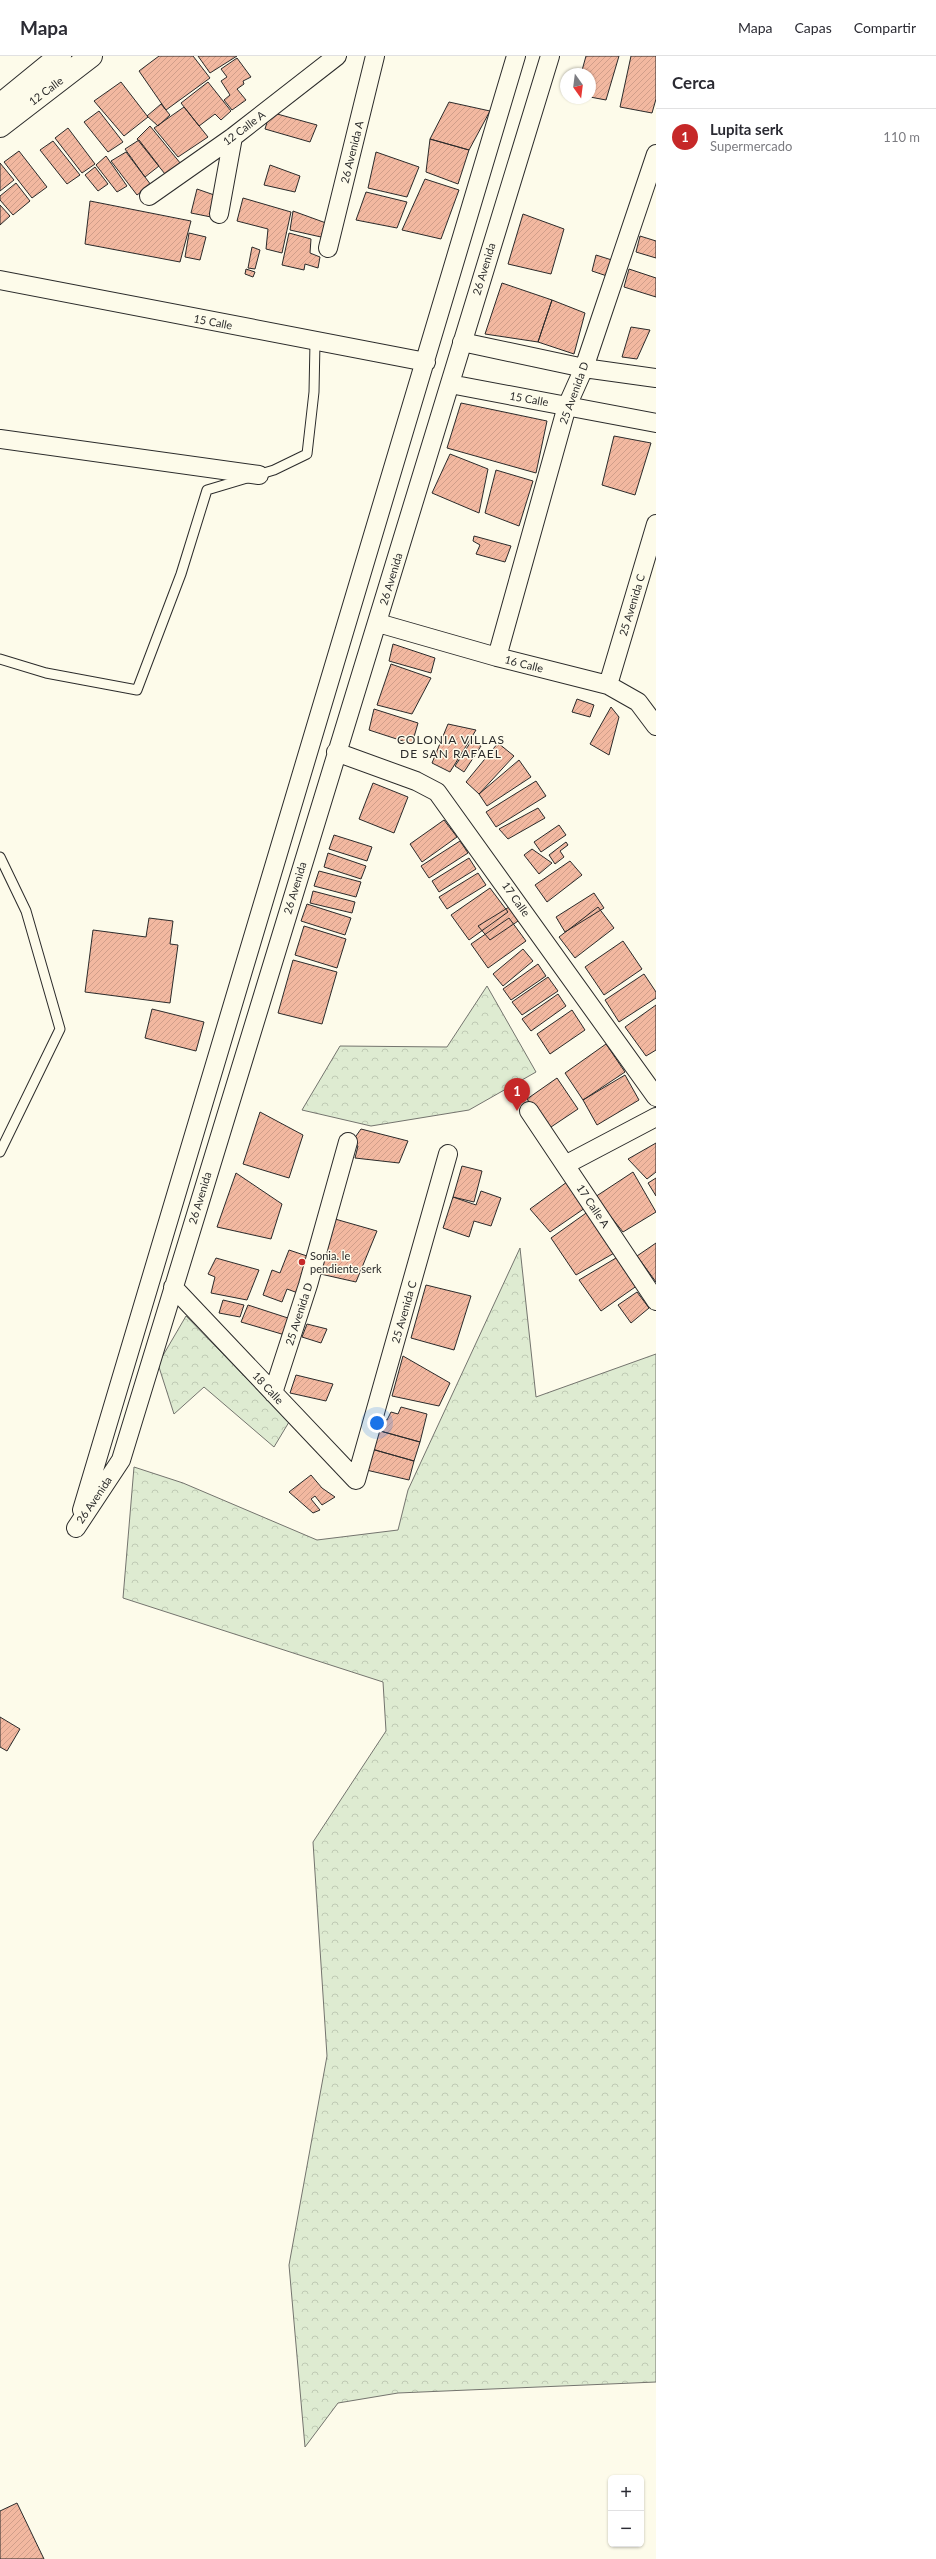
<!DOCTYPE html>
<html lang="es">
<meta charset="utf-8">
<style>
body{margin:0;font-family:Lato,sans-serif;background:#f2f2f3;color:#2b2b33}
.controls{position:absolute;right:12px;bottom:12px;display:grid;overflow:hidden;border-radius:6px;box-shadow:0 1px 3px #0004}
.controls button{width:36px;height:36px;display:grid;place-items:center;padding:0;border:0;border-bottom:1px solid #e1e1e2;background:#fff;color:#2b2b33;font:20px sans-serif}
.compass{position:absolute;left:560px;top:12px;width:36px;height:36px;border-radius:50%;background:#fff;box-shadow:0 1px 3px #0004;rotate:166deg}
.you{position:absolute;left:377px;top:1367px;width:14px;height:14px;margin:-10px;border:3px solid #fff;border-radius:50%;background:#1a73e8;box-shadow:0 0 0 6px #1a73e833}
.badge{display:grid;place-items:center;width:26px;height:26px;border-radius:50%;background:#c62828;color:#fff;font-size:13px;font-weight:700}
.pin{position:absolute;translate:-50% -33px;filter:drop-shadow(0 1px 2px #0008)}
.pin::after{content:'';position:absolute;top:21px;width:14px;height:12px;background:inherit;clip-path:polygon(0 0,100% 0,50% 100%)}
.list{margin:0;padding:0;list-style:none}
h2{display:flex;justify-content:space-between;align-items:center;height:52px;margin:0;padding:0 16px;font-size:17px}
h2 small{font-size:13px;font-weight:400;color:#7c7c81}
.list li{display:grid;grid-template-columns:26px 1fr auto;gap:12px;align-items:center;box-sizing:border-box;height:56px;padding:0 16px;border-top:1px solid #e1e1e2}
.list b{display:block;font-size:15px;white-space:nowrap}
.list p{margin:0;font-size:13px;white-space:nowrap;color:#7c7c81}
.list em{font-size:13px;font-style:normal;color:#7c7c81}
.map{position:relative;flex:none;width:656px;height:2503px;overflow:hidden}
header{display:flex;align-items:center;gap:24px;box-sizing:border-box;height:56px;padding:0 20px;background:#fff;border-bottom:1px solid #e1e1e2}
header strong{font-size:19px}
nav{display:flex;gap:22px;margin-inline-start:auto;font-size:14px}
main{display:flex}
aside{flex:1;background:#fff}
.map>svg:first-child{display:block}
</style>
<header>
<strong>Mapa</strong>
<nav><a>Mapa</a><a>Capas</a><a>Compartir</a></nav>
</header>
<main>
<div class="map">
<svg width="656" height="2503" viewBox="0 0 656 2503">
<defs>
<pattern id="forest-crowns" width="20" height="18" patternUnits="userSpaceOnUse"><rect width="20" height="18" fill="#deebd1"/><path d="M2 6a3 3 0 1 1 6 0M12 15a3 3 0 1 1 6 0" fill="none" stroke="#bfcab4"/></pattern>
<pattern id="building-hatch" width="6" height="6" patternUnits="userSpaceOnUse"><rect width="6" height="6" fill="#f2b8a0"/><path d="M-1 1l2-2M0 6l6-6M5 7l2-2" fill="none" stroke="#d09e8a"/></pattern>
</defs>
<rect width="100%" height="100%" fill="#fdfbea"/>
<!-- forest -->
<path fill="url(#forest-crowns)" stroke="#74746e" d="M487,930L536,1016L469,1054L371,1070L302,1054L340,990L447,991Z
M520,1192L536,1341L656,1298V2326L398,2337L338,2347L305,2391L289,2209L327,2000L313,1786L386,1675L383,1626L123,1542L134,1411L183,1427L317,1484L398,1474L408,1434Z
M186,1260L289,1366L274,1391L204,1331L174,1358L158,1308Z"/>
<!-- building -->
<path fill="url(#building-hatch)" stroke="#2b2b2b" d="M159,0H193L210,22L166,54L139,15Z
M198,0H237L210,17Z
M586,0H619L606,44L590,41V18H581Z
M631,0H656V43L652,57L620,51Z
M237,2L251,21L243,25L244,28L237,33L246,44L232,54L224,44L230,39L221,25L227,21L221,13Z
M121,26L148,61L124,80L94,45Z
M208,26L231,55L221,64L215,58L199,70L181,47Z
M449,46L490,55L469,94L430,83Z
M161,48L170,59L158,70L147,60Z
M184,51L208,81L178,101L154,72Z
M99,55L123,86L108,96L84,66Z
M270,56L317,69L310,86L265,73Z
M150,70L181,108L165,118L137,83Z
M68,72L95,108L82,117L55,82Z
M430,83L469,94L458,128L426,116Z
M139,84L159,110L145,121L125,93Z
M53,85L80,119L67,128L40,94Z
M19,95L47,131L32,142L4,106Z
M126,96L151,129L137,139L111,105Z
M376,96L419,111L407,141L368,132Z
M106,100L127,130L117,136L96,109Z
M0,107L14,124L0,135Z
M270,109L300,120L295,136L264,129Z
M95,111L108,128L98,135L85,119Z
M425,123L459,134L441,183L402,174Z
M16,127L30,145L13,159L0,144V140Z
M197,133L220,141L216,162L191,157Z
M366,136L407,146L397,172L356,164Z
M243,142L291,156L282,197L266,193L268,173L237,165Z
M90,145L191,165L180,206L85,188Z
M0,149L10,160L0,169Z
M293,155L326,167L321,181L290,174Z
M523,158L564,173L551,218L508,208Z
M189,177L206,181L200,204L185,201Z
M289,177L311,183L310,197L320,201L318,212L305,208L304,214L282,209Z
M640,180L656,185V202L636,196Z
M252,191L260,194L255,213L248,212Z
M596,199L615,205L610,221L592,215Z
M246,213L255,216L253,221L245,218Z
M629,213L656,222V241L624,231Z
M502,227L552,244L538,286L485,278Z
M552,244L585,257L574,298L538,286Z
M631,271L650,274L637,303L622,301Z
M461,347L547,365L536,417L447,392Z
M614,380L651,387L635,439L602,429Z
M450,398L488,413L479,457L432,437Z
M496,414L533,425L519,470L485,457Z
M474,480L511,490L505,506L476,498L480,489L473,485Z
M393,588L435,602L431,617L389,605Z
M391,608L431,622L412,658L377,649Z
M577,643L594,649L590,661L572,656Z
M611,651L619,661L609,699L590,688Z
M374,653L418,667L412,688L369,674Z
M448,668L476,674L450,716L432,707Z
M472,684L481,690L464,716L455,710Z
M498,687L514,700L479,738L466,726Z
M519,704L531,721L487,750L479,738Z
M536,725L546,740L496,771L486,756Z
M373,727L408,741L394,777L359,763Z
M538,752L545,762L508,783L499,773Z
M444,764L457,781L422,806L410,788Z
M559,769L566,779L541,796L534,786Z
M334,779L372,791L367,805L329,793Z
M460,785L468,797L429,822L421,810Z
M566,786L568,789L560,795L564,801L555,808L549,799Z
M532,793L552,807L539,818L524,799Z
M328,797L366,810L361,823L324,811Z
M469,802L476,813L439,836L432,825Z
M570,805L582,819L547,846L535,829Z
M319,815L361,826L356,841L314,830Z
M478,817L486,829L447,853L439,841Z
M490,832L508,856L469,884L451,859Z
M313,835L355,846L352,857L310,847Z
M594,837L604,852L565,876L556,861Z
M307,848L351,862L345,879L301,865Z
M514,848L524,861L490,884L478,870Z
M598,851L614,872L575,902L559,881Z
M149,862L173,865L170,888L178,889L170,947L85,936L93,874L146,881Z
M509,862L526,885L488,912L471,888Z
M304,870L346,883L337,912L295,899Z
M623,885L642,913L604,939L585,911Z
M523,893L533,905L503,930L493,918Z
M293,904L337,916L322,968L278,957Z
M538,908L546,920L511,944L503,933Z
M644,918L656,936V942L619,966L605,944Z
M548,921L558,935L522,959L512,946Z
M558,938L566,950L531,975L522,963Z
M656,949V994L646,1000L625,971Z
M152,953L204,966L196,995L145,982Z
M572,954L585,974L550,998L537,978Z
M606,988L625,1016L583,1044L565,1017Z
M625,1019L639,1044L597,1069L583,1044Z
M557,1022L578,1053L548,1073L527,1043Z
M260,1056L303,1079L289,1122L243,1108Z
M361,1073L408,1085L399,1107L355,1102L358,1090L351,1087Z
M656,1087V1116L647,1123L628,1103Z
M462,1110L482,1115L474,1146L453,1141Z
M633,1116L656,1156L623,1176L595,1141Z
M236,1117L282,1148L271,1183L217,1171Z
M656,1122V1140L648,1127Z
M567,1126L585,1152L550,1176L530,1153Z
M481,1135L501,1142L491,1170L474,1165L469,1181L443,1172L453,1141L476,1149Z
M589,1155L616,1196L576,1219L551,1182Z
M335,1163L377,1175L356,1226L316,1217Z
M656,1187V1226L637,1200Z
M289,1194L310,1201L298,1237L287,1233L282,1246L263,1239L272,1214L280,1217Z
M621,1199L638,1229L601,1255L579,1224Z
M216,1202L259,1214L247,1244L211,1237L215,1221L208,1218Z
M426,1229L471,1240L454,1294L411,1282Z
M637,1236L649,1252L631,1267L618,1249Z
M223,1244L244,1249L240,1261L219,1257Z
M248,1249L291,1263L285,1279L241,1266Z
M307,1268L327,1273L321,1287L302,1281Z
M403,1300L450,1327L439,1350L392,1340Z
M296,1319L333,1328L326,1345L290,1337Z
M401,1351L427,1358L420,1386L373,1373L377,1361L387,1364L391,1356L398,1358Z
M373,1373L420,1386L414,1405L368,1392Z
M368,1392L414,1405L409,1424L362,1413Z
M311,1419L322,1432L335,1441L322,1449L315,1440L311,1443L320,1454L313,1457L289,1436Z
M0,1661L20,1673L7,1695L0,1691Z
M17,2447L44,2503H0V2455Z"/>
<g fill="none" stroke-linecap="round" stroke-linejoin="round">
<defs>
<path id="service" d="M0,603L46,617L137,634L181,518L207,434L274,414L307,398L314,336L315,286
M0,801L26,855L60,973L0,1096"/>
<path id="minor" d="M149,140L233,81L337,0
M219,158L233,81
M328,192L375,0
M0,224L426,306
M462,286L584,312L656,322
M450,328L656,367
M0,383L259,419
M378,567L497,601L608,629L638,646L656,670
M497,601L567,350L584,312L656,98
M608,629L656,468
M336,696L416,725L437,736L656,1041
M529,1055L656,1245
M565,1109L656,1061
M173,1231L356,1424L448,1098
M273,1337L308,1229L348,1086
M82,1454L516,0
M76,1472L121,1404L550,0"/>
<path id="secondary" d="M0,49L60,0
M0,70L91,0"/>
</defs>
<!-- service casing -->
<use href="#service" stroke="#2b2b2b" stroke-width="11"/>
<!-- minor casing -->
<use href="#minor" stroke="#2b2b2b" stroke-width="20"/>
<!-- secondary casing -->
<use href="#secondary" stroke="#2b2b2b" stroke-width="24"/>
<!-- service -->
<use href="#service" stroke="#fdfbea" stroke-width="9"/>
<!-- minor -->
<use href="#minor" stroke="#fdfbea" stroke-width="18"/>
<!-- secondary -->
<use href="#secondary" stroke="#fdfbea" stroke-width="22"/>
</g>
<!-- markers -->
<circle fill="#c62828" stroke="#fdfbea" stroke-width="1.5" cx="302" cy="1206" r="4"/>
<g text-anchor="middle" stroke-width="3" stroke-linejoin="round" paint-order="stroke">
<!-- street labels -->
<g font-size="11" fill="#2b2b2b" stroke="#fdfbea">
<text transform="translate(46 35) rotate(-37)" y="4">12 Calle</text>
<text transform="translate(244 72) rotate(-37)" y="4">12 Calle A</text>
<text transform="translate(352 96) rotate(-76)" y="4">26 Avenida A</text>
<text transform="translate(484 213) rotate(-73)" y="4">26 Avenida</text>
<text transform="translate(213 266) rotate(11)" y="4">15 Calle</text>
<text transform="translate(574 337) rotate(-70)" y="4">25 Avenida D</text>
<text transform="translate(529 343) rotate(10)" y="4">15 Calle</text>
<text transform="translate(391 523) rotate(-73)" y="4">26 Avenida</text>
<text transform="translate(632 549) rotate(-73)" y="4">25 Avenida C</text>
<text transform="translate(524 608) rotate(14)" y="4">16 Calle</text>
<text transform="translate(295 832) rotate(-73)" y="4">26 Avenida</text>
<text transform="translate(516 843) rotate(55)" y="4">17 Calle</text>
<text transform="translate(200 1142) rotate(-73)" y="4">26 Avenida</text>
<text transform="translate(593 1150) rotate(56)" y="4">17 Calle A</text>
<text transform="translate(404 1256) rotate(-74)" y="4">25 Avenida C</text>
<text transform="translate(299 1258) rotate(-72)" y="4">25 Avenida D</text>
<text transform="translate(268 1332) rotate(47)" y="4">18 Calle</text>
<text transform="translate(94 1444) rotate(-56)" y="4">26 Avenida</text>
</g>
<!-- poi labels -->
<g font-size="11" fill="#2b2b2b" stroke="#fdfbea" text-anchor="start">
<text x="310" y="1204">Sonia. le<tspan x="310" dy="13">pendiente serk</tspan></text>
</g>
<!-- neighbourhood labels -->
<g font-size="12" letter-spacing="1" fill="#2b2b2b" stroke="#fdfbea">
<text x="451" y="688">COLONIA VILLAS<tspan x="451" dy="14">DE SAN RAFAEL</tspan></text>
</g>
</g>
</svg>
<div class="controls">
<button>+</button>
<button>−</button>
</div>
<svg class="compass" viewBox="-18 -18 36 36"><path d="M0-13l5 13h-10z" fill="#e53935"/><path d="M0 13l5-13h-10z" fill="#7c7c81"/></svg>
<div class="you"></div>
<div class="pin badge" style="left:517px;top:1055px">1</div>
</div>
<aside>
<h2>Cerca<small></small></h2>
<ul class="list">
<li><span class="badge">1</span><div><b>Lupita serk</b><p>Supermercado</p></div><em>110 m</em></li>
</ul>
</aside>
</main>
